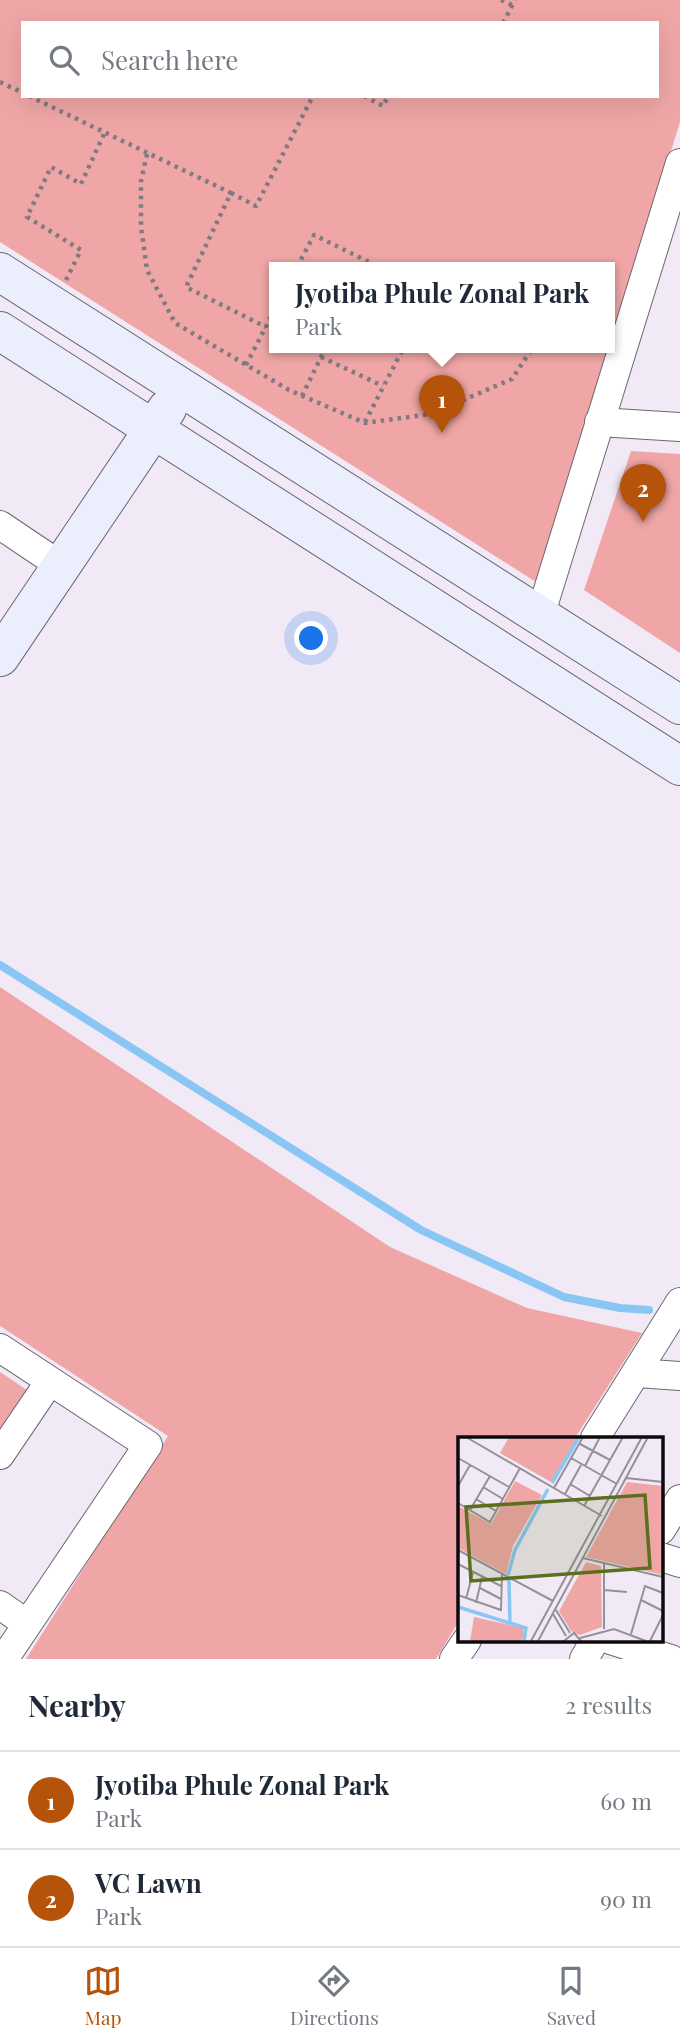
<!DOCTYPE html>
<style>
body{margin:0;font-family:"Playfair Display",serif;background:#f6f6f7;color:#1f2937}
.you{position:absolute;left:312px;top:639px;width:24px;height:24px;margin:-18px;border:5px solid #fff;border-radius:50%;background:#1a73e8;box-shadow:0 0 0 10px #1a73e833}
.badge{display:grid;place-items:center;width:46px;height:46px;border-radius:50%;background:#b45309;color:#fff;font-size:23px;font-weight:700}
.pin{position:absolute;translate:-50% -58px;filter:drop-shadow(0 2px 4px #0008)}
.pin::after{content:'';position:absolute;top:37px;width:24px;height:21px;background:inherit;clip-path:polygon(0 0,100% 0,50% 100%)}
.popup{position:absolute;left:269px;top:262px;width:346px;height:91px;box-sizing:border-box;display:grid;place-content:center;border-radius:0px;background:#fff;filter:drop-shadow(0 2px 5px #0005);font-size:23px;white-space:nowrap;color:#747a83}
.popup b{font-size:26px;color:#1f2937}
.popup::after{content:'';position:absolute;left:50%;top:100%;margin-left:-14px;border:14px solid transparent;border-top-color:#fff}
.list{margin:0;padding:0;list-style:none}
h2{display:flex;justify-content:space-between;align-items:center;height:91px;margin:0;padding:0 28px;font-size:30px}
h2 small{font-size:23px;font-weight:400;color:#747a83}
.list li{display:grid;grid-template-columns:46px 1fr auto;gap:21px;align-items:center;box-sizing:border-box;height:98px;padding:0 28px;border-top:2px solid #e0e1e3}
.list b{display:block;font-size:26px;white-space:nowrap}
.list p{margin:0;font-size:23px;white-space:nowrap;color:#747a83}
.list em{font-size:23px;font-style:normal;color:#747a83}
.icon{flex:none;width:38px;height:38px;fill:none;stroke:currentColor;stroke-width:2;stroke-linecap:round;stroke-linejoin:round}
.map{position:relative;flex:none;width:680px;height:1659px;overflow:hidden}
.search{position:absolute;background:#fff;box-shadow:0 7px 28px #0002;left:21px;right:21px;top:21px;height:77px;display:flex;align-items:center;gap:18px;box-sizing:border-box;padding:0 24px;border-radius:0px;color:#747a83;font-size:26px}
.sheet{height:287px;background:#fff}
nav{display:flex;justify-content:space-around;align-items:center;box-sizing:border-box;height:98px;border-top:2px solid #e0e1e3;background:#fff;font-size:19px;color:#747a83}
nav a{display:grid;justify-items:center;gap:4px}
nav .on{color:#b45309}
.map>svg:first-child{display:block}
</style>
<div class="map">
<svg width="680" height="1659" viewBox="0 0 680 1659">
<rect width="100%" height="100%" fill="#f1eaf6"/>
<!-- green -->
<path fill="#f0a6a6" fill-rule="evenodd" d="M0,0H680V122L610,346V267H274V347H610L536,582L0,242ZM23,23H657V96H23Z
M631,451L680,454V653L584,590Z
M0,987L390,1247L527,1308L642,1333L575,1438H460L459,1621L436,1659H26L168,1436L0,1326Z
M0,1372L30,1392L0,1436Z"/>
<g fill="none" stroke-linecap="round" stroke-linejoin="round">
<!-- stream -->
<path stroke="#89c6f4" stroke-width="8" d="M0,965L421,1230L564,1297L620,1308L649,1310"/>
<defs>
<path id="street" d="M599,422L680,427
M0,525L61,566
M540,616L680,163
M0,1348L148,1445L4,1659
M637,1373L680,1376
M595,1438L680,1302
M0,1455L50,1381
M661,1530L680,1499
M661,1557L680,1563
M0,1605L27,1624
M610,1640L671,1659
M454,1659L467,1640
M584,1659L595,1640"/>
<path id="secondary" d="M0,272L680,705
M0,331L680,766
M0,657L167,409"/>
</defs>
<!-- street casing -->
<use href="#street" stroke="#6d6772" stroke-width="30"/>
<!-- secondary casing -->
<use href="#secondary" stroke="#6d6772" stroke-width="40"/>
<!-- path -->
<path stroke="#807b83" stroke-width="4.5" stroke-dasharray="3.5 5" stroke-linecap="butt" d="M501,0L512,5
M503,23L515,0
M0,82L23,93
M29,96L231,193L186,287L266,327
M364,96L383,106L388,96
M147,154L141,181V227L147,270L175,323L289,390L365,423L431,414L512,379L533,347
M231,193L256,206L313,96
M297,267L314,235L369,262L367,267
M66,280L81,250L27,217L51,167L81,184L104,134
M321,357L383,386
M246,365L274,311
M302,396L326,347
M365,422L404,347"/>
<!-- street -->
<use href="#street" stroke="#fff" stroke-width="28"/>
<!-- secondary -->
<use href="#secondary" stroke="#ebeefd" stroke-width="38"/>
</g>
<!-- overview -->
<g transform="translate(458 1437)">
<rect width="205" height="205" fill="#f1eaf6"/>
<path d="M51,0H119L93,45L42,16ZM57,44L84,58L55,109L48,137L0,111V69L33,87ZM169,45L205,49V138L128,120ZM128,125L143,129L144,190L122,198L113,194L101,174ZM16,180L65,191L66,199L63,204H12Z" fill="#f0a6a6"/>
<path fill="none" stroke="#89c6f4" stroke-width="3.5" d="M94,46L121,0M50,138L57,113L90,52M51,143L52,187M0,170L68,191L66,204"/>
<path fill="none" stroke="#969099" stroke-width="2" d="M8,0L144,79M122,7L152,23M0,21L51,50M113,21L159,47M127,29L142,0M168,41L205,45M112,47L132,59M0,49L12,28M25,50L45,62M96,51L125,0M107,57L123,28M18,62L38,74M0,66L32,85L62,31M126,69L165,0M12,73L32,39M0,113L95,164M125,121L205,140M0,127L43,149M22,151L43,162M146,153L169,155M0,158L43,173L44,137M8,162L15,135M183,163L205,174M18,166L24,140M98,173L112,196M95,177L108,199M146,192V126M173,197L187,149L205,156M122,201L156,192L188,204M73,204L184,0M80,204L190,0M106,204L116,196L123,204M192,204L205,178"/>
<path fill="#5b6f1f" fill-opacity="0.15" stroke="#5b6f1f" stroke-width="3.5" d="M187,58L192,131L13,144L8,70Z"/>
<rect width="205" height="205" fill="none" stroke="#0d0a0e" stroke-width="3.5"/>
</g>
</svg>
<div class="you"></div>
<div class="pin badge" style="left:442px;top:433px">1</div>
<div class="popup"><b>Jyotiba Phule Zonal Park</b>Park</div>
<div class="pin badge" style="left:643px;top:522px">2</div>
<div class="search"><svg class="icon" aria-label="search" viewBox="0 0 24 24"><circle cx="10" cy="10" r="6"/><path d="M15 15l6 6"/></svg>Search here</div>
</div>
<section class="sheet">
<h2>Nearby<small>2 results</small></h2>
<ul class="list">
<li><span class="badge">1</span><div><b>Jyotiba Phule Zonal Park</b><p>Park</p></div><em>60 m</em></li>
<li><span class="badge">2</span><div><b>VC Lawn</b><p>Park</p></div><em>90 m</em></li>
</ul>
</section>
<nav>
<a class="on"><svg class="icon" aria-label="map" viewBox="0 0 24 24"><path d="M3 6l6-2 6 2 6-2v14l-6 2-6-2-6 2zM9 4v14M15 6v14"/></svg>Map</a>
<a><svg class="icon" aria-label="directions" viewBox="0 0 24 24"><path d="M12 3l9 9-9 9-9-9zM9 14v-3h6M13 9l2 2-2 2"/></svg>Directions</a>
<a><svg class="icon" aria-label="saved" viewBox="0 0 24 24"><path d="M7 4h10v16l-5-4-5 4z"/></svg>Saved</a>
</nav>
